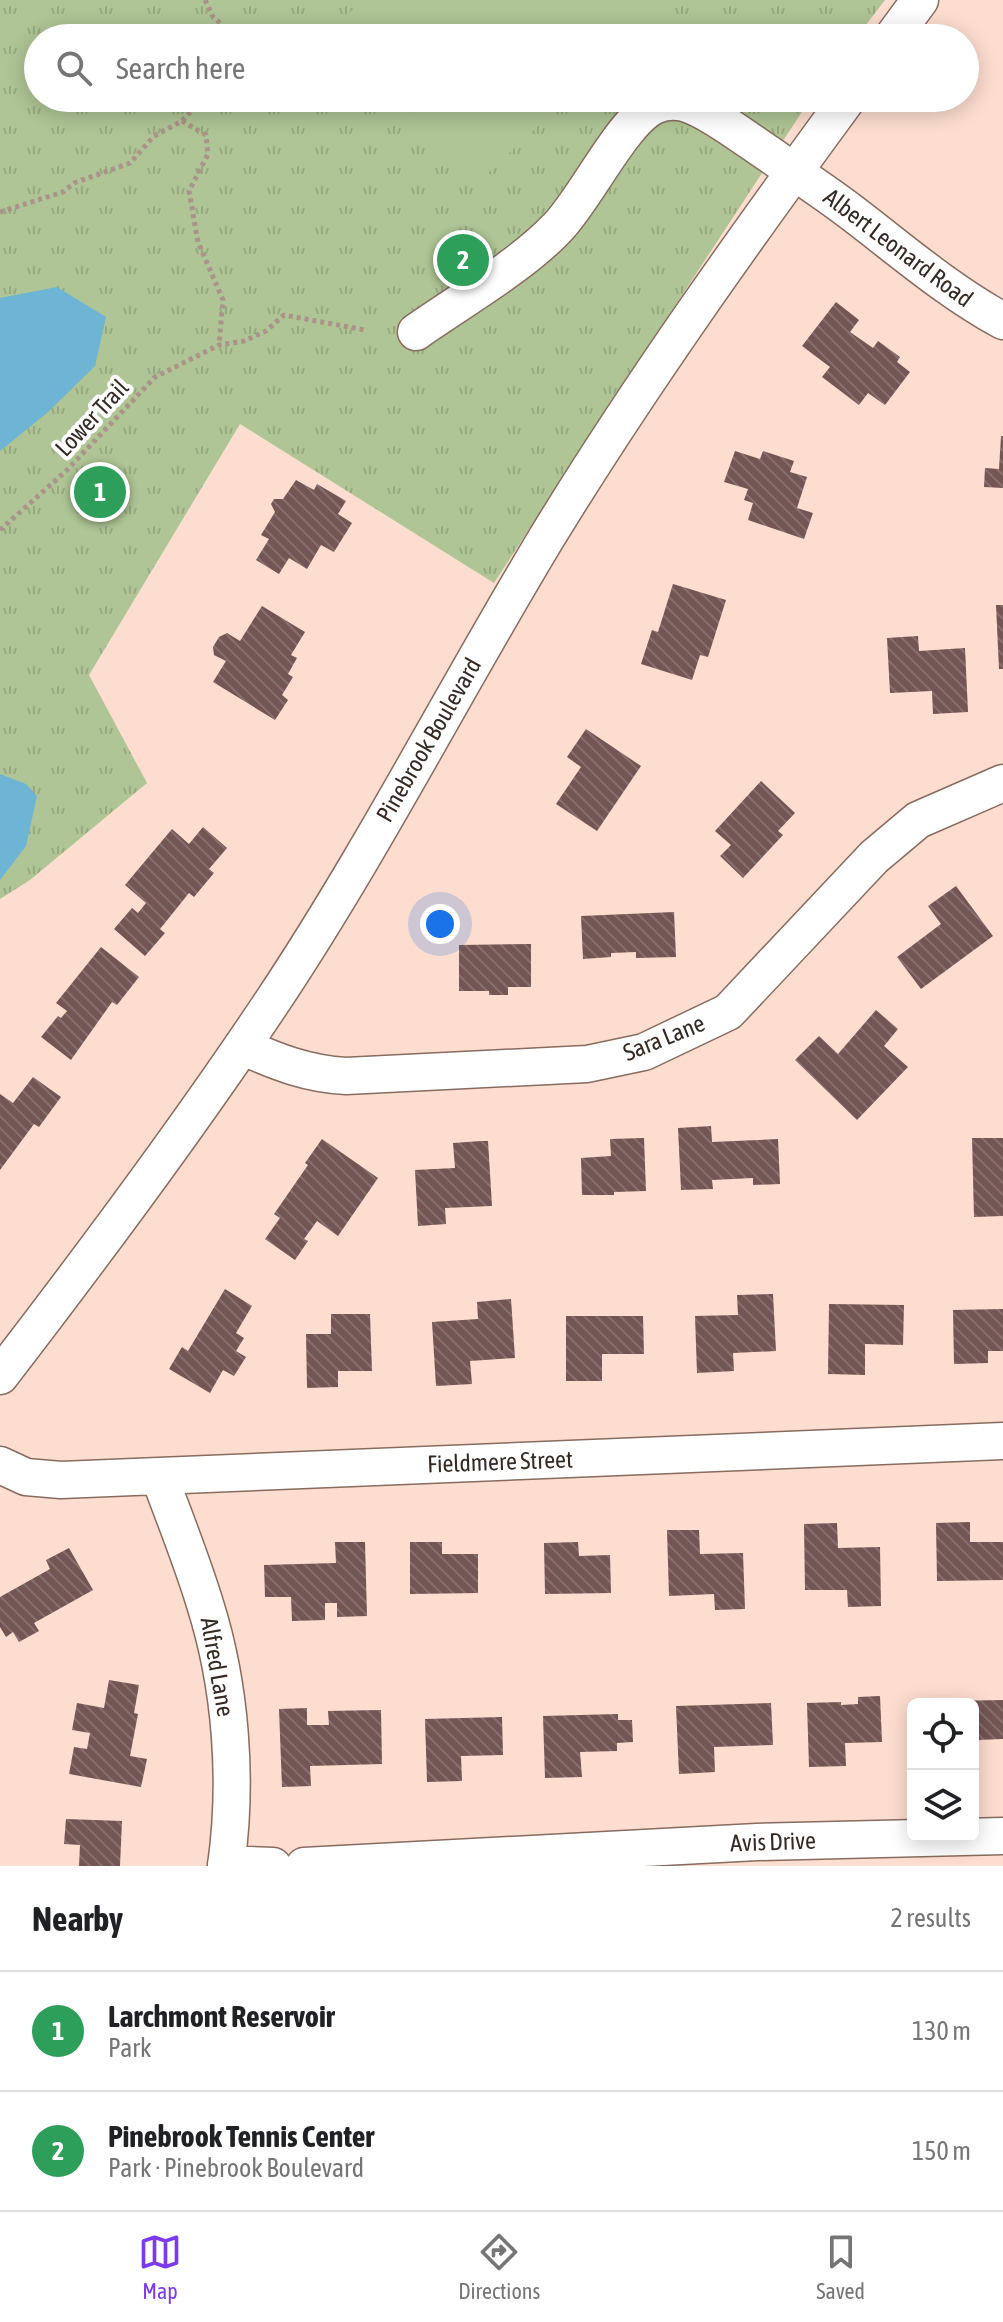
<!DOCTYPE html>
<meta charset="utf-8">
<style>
body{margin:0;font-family:"Asap Condensed",sans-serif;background:#f6f6f6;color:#202124}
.controls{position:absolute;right:24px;bottom:24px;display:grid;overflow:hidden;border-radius:12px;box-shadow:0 4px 20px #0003}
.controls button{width:72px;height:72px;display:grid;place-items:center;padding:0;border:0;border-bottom:2px solid #e0e0e0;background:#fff;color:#202124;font:40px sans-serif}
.you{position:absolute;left:440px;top:924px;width:28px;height:28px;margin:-20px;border:6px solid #fff;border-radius:50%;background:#1a73e8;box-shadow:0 0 0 12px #1a73e833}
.badge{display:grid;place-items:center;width:52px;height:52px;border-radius:50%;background:#7c3aed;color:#fff;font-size:26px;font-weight:700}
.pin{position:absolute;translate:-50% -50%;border:4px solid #fff;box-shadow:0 2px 8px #0006}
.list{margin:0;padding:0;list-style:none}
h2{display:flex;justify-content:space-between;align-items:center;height:104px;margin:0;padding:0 32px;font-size:34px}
h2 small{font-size:26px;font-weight:400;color:#757577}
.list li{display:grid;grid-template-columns:52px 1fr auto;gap:24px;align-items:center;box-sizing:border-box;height:120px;padding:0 32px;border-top:2px solid #e0e0e0}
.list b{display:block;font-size:30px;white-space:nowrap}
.list p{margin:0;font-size:26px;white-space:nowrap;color:#757577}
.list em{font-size:26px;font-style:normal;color:#757577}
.icon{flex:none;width:44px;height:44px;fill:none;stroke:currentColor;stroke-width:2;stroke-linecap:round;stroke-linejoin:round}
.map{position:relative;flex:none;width:1003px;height:1866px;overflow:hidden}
.search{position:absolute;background:#fff;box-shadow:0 4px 20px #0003;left:24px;right:24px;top:24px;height:88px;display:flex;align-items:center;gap:20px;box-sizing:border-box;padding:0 28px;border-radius:44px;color:#757577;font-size:30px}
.sheet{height:344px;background:#fff}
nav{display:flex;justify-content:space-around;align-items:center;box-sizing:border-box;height:112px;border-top:2px solid #e0e0e0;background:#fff;font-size:22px;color:#757577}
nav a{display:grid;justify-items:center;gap:4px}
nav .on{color:#7c3aed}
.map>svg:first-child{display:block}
</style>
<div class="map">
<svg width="1003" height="1866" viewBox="0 0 1003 1866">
<defs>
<pattern id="park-tufts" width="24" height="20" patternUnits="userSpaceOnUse" patternTransform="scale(2)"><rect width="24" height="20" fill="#afc595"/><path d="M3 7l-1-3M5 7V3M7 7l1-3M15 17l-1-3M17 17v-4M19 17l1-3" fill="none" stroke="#97a980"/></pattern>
<pattern id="building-back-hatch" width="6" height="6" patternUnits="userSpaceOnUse" patternTransform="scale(2)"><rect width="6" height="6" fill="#735554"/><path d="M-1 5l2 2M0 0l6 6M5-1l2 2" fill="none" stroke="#87706e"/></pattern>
</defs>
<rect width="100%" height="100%" fill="#fcddcf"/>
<!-- park -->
<path fill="url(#park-tufts)" d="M0,0H885L856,38H38V98H811L494,583L240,424L89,675L147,783L30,880L0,899Z"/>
<!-- pitch -->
<path fill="#afc595" d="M363,0H672L631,38H342L333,28Z
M398,98H568L478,182Z"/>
<!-- water -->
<path fill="#6eb5d5" d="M57,287L106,317L95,366L47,413L0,451V298Z
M0,774L26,784L37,796L26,846L0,880Z"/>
<!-- building -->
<path fill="url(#building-back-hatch)" d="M836,302L859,320L850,332L873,348L878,341L900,357L897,362L910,372L885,405L868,393L859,405L822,377L830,367L802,346Z
M1001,436H1003V488L984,487L985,468L999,469Z
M735,451L760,459L763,451L794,461L790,472L807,477L797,508L813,513L804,539L748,520L753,503L744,500L748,489L724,482Z
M296,480L314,490L317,484L346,501L338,514L352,523L334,552L321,545L307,569L289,558L279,574L256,560L269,539L261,535L275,512L271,504L274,499H283Z
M673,584L726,600L708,657L700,655L692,680L641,664L652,630L658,632Z
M996,605H1003V669H999Z
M262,606L305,632L291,655L297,658L288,674L293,677L282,695L288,700L275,720L213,682L226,661L214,655L213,647L219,637L227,633L240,641Z
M918,636L919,651L965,648L968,712L933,714L932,691L890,693L887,638Z
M586,729L641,766L597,831L556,804L581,767L567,757Z
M761,781L795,813L778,831L783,835L743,878L720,856L731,845L715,831Z
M203,827L227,848L209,869L214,873L194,897L189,893L160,929L165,933L145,956L114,929L132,908L138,913L146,903L125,885L172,829L189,844Z
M956,886L993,936L921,989L897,957L941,924L928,906Z
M674,912L676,957L636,958V952L611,953V957L583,959L581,916Z
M531,944V987H508V995H489V991H459V945Z
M101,947L139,977L117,1005L112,1002L71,1060L41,1037L58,1016L61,1018L67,1011L56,1003Z
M876,1010L898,1029L884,1046L908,1067L857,1120L795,1060L819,1036L838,1054Z
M33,1077L61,1097L39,1127L34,1124L0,1170V1094L13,1103Z
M711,1126L712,1142L778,1139L780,1184L753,1185V1178L712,1180L713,1189L681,1190L678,1128Z
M644,1138L646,1191L614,1192V1195H582L581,1158L611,1156L610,1139Z
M972,1138H1003V1216L974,1217Z
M322,1139L378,1178L338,1236L317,1221L304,1239L308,1241L295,1260L265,1239L280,1218L274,1214L308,1165L305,1163Z
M481,1141H488L492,1206L445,1208L446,1224L418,1226L415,1170L455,1168L453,1143Z
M225,1289L252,1306L236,1333L244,1338L236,1351L246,1357L234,1376L223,1370L210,1393L169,1369L182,1347L188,1351Z
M773,1294L776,1351L733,1353L734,1371L697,1373L695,1316L738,1315L737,1295Z
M511,1299L515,1358L470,1361L472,1384L436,1386L432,1322L478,1319L477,1302Z
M829,1304L904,1305L903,1345L865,1344V1375L828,1374Z
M1003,1309V1351H988V1363L954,1364L953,1310Z
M331,1314H370L372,1371H338V1387L307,1388L306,1334H331Z
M566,1316H643L644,1354H602V1381H566Z
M970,1522V1542H1003V1580L937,1581L936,1523Z
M837,1523L838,1548L880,1547L881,1606L848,1607L847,1590H805L804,1524Z
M667,1530H699L700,1554L743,1553L745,1609L715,1610L714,1594L669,1596Z
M335,1542H365L367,1616L337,1617V1603H325V1620L292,1621L291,1597H265L264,1565L336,1563Z
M410,1542H442V1554H478V1593L410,1594Z
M578,1542L579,1556L610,1555L611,1593L545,1594L544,1543Z
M69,1548L93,1590L34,1623L39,1631L19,1642L13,1632L6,1637L0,1627V1597L50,1569L46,1560Z
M109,1680L139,1685L134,1713L138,1714L130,1756L147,1759L141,1787L69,1774L74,1747L87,1749L90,1733L72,1730L77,1703L104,1708Z
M880,1696L882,1742L845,1743L846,1766L809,1767L807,1703L841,1702V1705L858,1704V1697Z
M1003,1700V1739L977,1740L978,1760L973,1761V1704H947V1701Z
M771,1703L773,1745L714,1747L715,1772L679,1774L676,1706Z
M307,1708V1725H329L328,1711L381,1710L382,1764L310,1766L311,1786L282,1787L279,1709Z
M618,1714V1720H632L633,1742L617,1743V1751L580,1752L582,1777L545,1778L543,1716Z
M502,1717L503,1755L461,1756L462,1781L427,1782L425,1719Z
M66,1819L122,1821L120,1866H79L80,1845L64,1844Z"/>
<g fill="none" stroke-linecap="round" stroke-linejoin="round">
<defs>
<path id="minor" d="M892,38L920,0
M416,332C460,301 521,266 557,228C585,200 622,121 654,106C663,102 675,101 684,103C709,110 749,141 772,156C798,175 825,192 851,212C901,250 948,291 1003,321
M242,1046C276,1062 308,1074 346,1076L587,1064L644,1052L728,1012L874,857L918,820L1003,783
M0,1376C94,1254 186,1131 272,1002C372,852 454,691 547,537C640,385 743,241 848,98
M0,1465L26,1477L61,1480L1003,1441
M159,1476C175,1519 192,1561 205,1604C231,1686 238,1781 226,1866
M226,1864L273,1866
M304,1866L757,1842L1003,1836"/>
</defs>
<!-- minor casing -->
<use href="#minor" stroke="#876c5f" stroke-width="39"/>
<!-- path -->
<path stroke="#aa9388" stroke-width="5" stroke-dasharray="4 4" stroke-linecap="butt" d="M205,0L213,17L238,38
M264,98L275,108
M182,121L206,135L208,154L189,191L198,242L223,300L219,345
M0,212L63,192L74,183L130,163L154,136L182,121L194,108L217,98
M0,530L66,471L155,377L219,345L244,341L266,331L284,315L365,330"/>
<!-- minor -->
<use href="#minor" stroke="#fff" stroke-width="36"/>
</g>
<g text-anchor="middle" stroke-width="8" stroke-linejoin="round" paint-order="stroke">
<!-- street labels -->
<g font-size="24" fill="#342923" stroke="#fff">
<text transform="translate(898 248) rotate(37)" y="8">Albert Leonard Road</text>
<text transform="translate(92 418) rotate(-47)" y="8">Lower Trail</text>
<text transform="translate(429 740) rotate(-60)" y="8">Pinebrook Boulevard</text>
<text transform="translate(664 1038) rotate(-22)" y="8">Sara Lane</text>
<text transform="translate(500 1462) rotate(-2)" y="8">Fieldmere Street</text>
<text transform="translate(217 1667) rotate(80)" y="8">Alfred Lane</text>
<text transform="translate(773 1842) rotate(-2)" y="8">Avis Drive</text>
</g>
</g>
</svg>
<div class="controls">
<button><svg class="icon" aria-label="locate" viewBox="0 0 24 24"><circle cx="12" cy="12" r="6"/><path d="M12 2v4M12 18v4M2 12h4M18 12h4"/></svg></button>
<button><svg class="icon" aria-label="layers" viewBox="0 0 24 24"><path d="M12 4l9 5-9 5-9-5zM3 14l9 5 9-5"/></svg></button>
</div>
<div class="you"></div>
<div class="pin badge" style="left:100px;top:492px;background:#2e9e5b">1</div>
<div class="pin badge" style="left:463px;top:260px;background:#2e9e5b">2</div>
<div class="search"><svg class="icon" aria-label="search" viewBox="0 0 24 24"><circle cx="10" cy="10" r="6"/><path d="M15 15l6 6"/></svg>Search here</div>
</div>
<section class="sheet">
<h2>Nearby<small>2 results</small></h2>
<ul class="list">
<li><span class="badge" style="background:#2e9e5b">1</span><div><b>Larchmont Reservoir</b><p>Park</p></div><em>130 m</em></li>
<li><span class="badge" style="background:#2e9e5b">2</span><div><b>Pinebrook Tennis Center</b><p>Park · Pinebrook Boulevard</p></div><em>150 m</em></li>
</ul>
</section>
<nav>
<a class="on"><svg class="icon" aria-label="map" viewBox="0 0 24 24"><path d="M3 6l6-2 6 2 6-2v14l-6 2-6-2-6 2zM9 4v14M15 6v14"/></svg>Map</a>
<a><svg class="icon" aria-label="directions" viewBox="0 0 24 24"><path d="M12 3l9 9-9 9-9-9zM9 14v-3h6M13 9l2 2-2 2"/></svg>Directions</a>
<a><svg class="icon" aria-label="saved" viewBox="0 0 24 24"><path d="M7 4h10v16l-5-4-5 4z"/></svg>Saved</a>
</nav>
